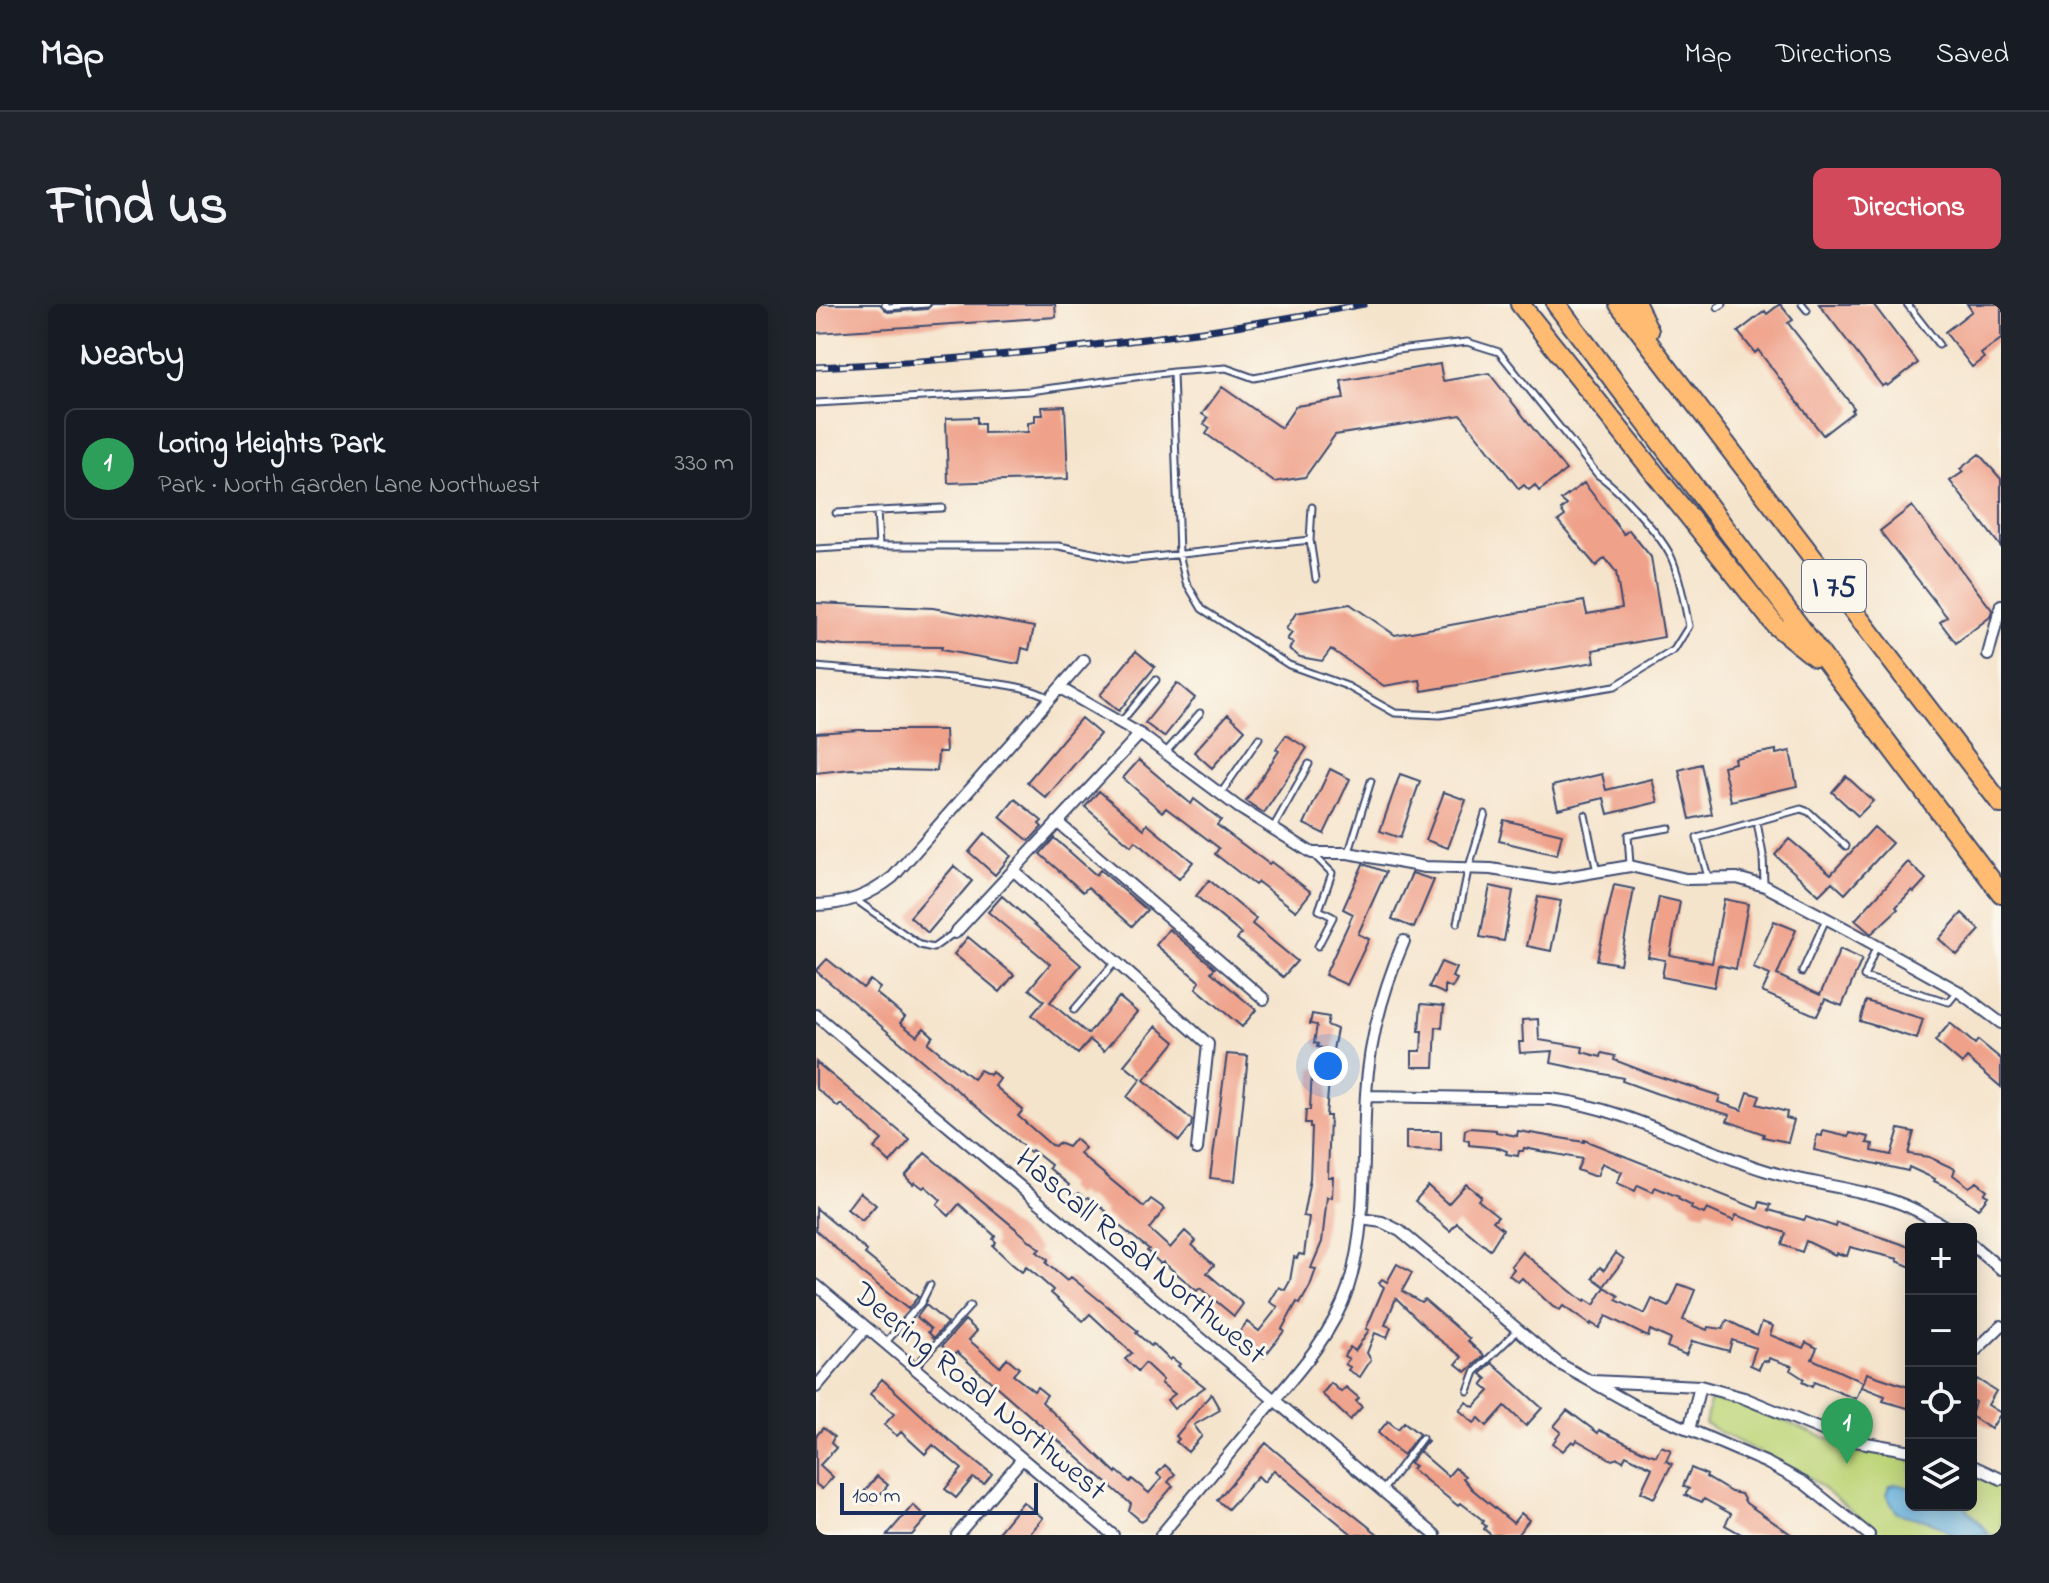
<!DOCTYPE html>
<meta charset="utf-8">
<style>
body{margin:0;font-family:"Indie Flower",sans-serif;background:#20242c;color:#f1f3f6}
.controls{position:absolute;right:24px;bottom:24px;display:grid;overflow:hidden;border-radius:12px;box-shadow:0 4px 20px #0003}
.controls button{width:72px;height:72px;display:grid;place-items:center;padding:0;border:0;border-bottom:2px solid #363941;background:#171b24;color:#f1f3f6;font:40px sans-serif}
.scale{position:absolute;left:24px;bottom:20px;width:198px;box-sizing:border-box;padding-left:8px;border:4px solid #1b2f5e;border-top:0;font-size:22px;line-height:28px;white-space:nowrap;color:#1b2f5e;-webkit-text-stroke:6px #fbf7ec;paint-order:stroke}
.you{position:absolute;left:512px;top:762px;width:28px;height:28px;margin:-20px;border:6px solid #fff;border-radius:50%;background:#1a73e8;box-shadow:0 0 0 12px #1a73e833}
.badge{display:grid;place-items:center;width:52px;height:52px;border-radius:50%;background:#d1495b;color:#fff;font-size:26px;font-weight:700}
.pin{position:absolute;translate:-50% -66px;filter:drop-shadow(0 2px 4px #0008)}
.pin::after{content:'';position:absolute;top:42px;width:28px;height:24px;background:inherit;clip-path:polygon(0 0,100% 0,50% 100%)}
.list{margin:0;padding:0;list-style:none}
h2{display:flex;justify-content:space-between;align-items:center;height:104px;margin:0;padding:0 32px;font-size:34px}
h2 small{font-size:26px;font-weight:400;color:#9ea1a6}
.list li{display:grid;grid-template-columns:52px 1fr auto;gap:24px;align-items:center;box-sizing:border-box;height:112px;margin:0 16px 16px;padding:0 16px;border:2px solid #363941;border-radius:12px}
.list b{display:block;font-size:30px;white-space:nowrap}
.list p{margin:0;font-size:26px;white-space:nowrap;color:#9ea1a6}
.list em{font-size:26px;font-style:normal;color:#9ea1a6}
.icon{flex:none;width:44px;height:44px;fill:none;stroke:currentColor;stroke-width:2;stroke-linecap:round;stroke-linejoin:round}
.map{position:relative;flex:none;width:1185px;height:1231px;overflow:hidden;border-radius:12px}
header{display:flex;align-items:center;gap:48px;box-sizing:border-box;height:112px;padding:0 40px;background:#171b24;border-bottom:2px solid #363941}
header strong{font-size:38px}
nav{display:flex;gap:44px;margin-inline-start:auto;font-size:28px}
.intro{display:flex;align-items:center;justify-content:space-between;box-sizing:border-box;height:192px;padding:0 48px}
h1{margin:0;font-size:56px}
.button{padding:20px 36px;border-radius:12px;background:#d1495b;color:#fff;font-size:28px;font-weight:700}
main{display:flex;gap:48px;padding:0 48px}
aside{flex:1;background:#171b24;border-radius:12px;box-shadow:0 4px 20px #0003}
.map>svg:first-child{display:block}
</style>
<header>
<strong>Map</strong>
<nav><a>Map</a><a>Directions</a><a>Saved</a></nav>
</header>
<div class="intro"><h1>Find us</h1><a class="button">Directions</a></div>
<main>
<aside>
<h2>Nearby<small></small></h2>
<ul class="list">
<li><span class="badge" style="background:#2e9e5b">1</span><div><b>Loring Heights Park</b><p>Park · North Garden Lane Northwest</p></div><em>330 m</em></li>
</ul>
</aside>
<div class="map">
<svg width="1185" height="1231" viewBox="0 0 1185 1231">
<rect width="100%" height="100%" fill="#fbf7ec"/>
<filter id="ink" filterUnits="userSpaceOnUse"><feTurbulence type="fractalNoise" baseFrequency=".0125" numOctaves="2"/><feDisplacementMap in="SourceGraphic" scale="16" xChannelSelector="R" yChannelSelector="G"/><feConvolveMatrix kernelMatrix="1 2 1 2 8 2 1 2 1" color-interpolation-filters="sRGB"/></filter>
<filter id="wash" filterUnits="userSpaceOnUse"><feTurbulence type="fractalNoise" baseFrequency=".006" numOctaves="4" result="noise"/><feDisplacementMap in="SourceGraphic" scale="32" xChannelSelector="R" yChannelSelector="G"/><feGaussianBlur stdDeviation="1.8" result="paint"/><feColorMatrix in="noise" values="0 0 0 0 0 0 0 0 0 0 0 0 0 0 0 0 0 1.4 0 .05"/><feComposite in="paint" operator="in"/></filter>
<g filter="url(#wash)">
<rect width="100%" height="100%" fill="#f5e4cc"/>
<!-- green -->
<path fill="#bed579" stroke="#6c826c" stroke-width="2" d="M904,1093C936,1100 962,1115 992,1127C1025,1141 1059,1149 1095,1153V1201H1155V1166L1185,1181V1231H1065L993,1173L905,1129L889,1119L894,1097Z"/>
<!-- water -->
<path fill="#67b2e0" stroke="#41709f" stroke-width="2" d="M1079,1180L1095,1184V1201H1148L1174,1231H1138L1116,1218L1081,1209L1070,1191L1073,1183Z"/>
<g id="blocks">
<!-- building -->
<path fill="#efa18a" d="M0,0H64L72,8L111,5L116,0H239L240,13L0,29Z
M964,0L977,16L972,19L1038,104L1035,106L1037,108L1007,131L942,46L939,49L922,28L949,7L951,10Z
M1003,0H1057L1102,59L1071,82L1070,80L1066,82Z
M1151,0H1185V35L1165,50L1168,54L1156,63L1129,28L1156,7Z
M624,60L627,77L673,69L750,166L723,187L719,181L713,186L708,181L703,185L645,111L519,131L489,173L458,178L390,130L394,124L388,120L392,114L386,110L406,83L465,124L480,102L528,95L525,77Z
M249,102L252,175L132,179L130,114L161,113V120H168V129L212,128V119L219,118V111H227L226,103Z
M1163,150L1185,175V243L1134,177L1147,168L1144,165Z
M768,179L808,230L813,226L835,253L848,333L777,346L779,358L606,387L604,376L568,382L515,345L506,357L484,353L473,345L477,339L471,335L476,329L470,325L480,309L534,300L579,331L768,297L771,310L806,304L800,268L789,254L780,262L742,217L749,212L745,206L751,201L745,196Z
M1096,202L1176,306L1174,313L1140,339L1124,318L1131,313L1064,227Z
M0,299L117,304L218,323L213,346L206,344L203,360L125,346L126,343L28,342L0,339Z
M320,347L339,363L303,407L284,391Z
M361,379L379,394L348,433L329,419Z
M412,410L429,426L396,464L378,448Z
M265,414L284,430L230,494L211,478Z
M43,426H129L130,448H122L121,467L35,465L0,469V429Z
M470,431L491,444L448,509L430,497L463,447L460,445Z
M960,446V450L974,447L981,482L915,497L907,462L919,459L918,454Z
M323,456L375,500L378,495L405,516L401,521L453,560L455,558L495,588L480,607L442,578L439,581L399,550L403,544L350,504L346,508L307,474Z
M885,460L896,510L874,515L863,466Z
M514,465L534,475L508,530L488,520Z
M584,470L604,477L584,534L564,527Z
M786,470L790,486L836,475L842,498L792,510L788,494L742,505L736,482Z
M1030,472L1057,497L1042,512L1016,488Z
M283,487L328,525L331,520L377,558L363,575L319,537L315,542L269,503Z
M628,488L650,496L632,544L610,536Z
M199,495L226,517L223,520L226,523L213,537L184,513Z
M688,516L746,530L741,551L683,537Z
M1058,523L1076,539L1029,590L1016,578L1003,591L959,551L973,535L1015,570Z
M169,529L195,552L179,571L153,548Z
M238,534L280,571L284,566L331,606L316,622L272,583L267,588L224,550Z
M1092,558L1110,575L1098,588L1096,586L1080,603L1082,605L1055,630L1039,616Z
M547,560L570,568L542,630L553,635L531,681L509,671L537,610L527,605Z
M138,562L156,577L112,629L94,613Z
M596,569L618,576L598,624L576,615Z
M393,576L440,615L436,620L481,657L467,673L421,635L425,630L380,592Z
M798,581L818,585L804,660L781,656Z
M674,582L697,587L688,637L664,633Z
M186,592L265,661L234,698L272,730L303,693L321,708L288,747L274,736L262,750L216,711L228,697L213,685L234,660L172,608Z
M722,593L745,597L735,647L711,642Z
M843,593L864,598L854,651L896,659L908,595L932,600L920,665L902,661L898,683L846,673L849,656L832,653Z
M1146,609L1164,626L1141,651L1123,635Z
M958,617L980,626L961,671L1004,691L1024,645L1046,655L1026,702L1009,695L1001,712L946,688L954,671L937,664Z
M353,625L399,664L395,668L440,706L426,723L380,684L384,678L340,641Z
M152,633L198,671L184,688L138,650Z
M11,655L47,684L54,676L64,684L60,689L89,713L84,719L101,732L108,724L117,732L112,739L157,775L164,766L174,771L176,768L184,775L179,782L207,806L202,812L235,841L239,842L242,839L252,843L259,835L269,844L264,850L328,903L335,895L349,905L333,925L354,944L369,927L380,937L376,941L398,961L391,969L427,1000L418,1012L384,984L381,987L347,958L345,960L331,947L333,945L288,910L290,907L272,893L270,895L263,889L260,892L251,884L253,881L233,864L235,861L216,846L214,848L0,667Z
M625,658L640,664L636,673L641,675L636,684L629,681V690L613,683Z
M1050,697L1107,715L1101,735L1044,717Z
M605,700L628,702L626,724L620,723L618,763H596V747H605L606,727H603Z
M496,710L513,713L511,721L521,725L517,746L501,743L502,740L498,739L501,721L494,720Z
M722,715L723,736L767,743L766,748L785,753L786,749L799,752L798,756L835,770L904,792L902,798L926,806L932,788L944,792L941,800L971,808L970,814L978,816L972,838L947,833L948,830L911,817L914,811L842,790L806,777L807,774L735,759L737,747L704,749L703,738H707L706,716Z
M1134,719L1159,740L1162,736L1185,755V783L1151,754L1146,760L1119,737Z
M340,722L359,738L328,776L376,816L375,822L363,837L311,793L325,775L308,761Z
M411,750L432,752L419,877L394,874Z
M0,758L94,836L74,859L58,844L66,836L25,800L22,803L0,784Z
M496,764L517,765L516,775H513L510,812H514L512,873H517L516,894L511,893L506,938L495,964L500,965L494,982L484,1000L481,998L466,1025L468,1027L448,1053L421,1031L431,1018L443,1027L462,1003L454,998L463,983L469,986L474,977L478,953L481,954L483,950L488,951L493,913L487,912L494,875L496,823H494V819H489L490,806H494Z
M654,824L680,826V828L701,832L702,827L768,838V836L942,905L944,898L955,901L953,906L988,916L990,913L1020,923L1021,919L1083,939L1095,944V963L1081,957L1082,955L1034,943L1031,952L1020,949L1019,951L990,937L986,948L966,941L970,929L920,911L918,917L891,905L888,910L875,905L876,902L862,895L863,893L839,883L837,888L822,881L819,887L801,879L806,868L786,859L781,872H777L761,866L766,855L708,844L707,847H703L702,852L690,850L691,847L683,844L653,841V837L648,836L649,826Z
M1083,825L1098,828L1092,850L1113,853L1139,865L1137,871L1153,883L1161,878L1171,886L1168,890L1172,892L1162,905L1135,885L1118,877L1119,875L1093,863L1092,867L998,846L1001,831L1006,832L1007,827L1033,833L1034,829L1053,833L1051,839L1057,840L1056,847L1075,851Z
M590,827H625V847L590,846Z
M109,849L224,945L221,948L232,956L230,959L251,977L255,973L322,1027L320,1029L335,1042L337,1040L354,1056L356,1054L364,1060L362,1062L389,1083L358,1105L351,1096L359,1090L345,1079L347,1076L329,1059L322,1067L309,1055L316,1049L274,1010L267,1017L235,989L237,986L220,971L210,963L206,968L196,960L177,942L180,938L177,935L179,932L143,900L133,912L121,901L125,896L109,882L107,884L99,878L97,880L89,872Z
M650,880L665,892L662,896L682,912L677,917L687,925L674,946L641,919L634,927L599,897L612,882L632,900Z
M44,888L60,901L46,917L31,905Z
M0,904L51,947L49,950L102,993L92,1005L45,968L0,926Z
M706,948L768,998L770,996L778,1001L789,983L803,992L800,996L829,1010L836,995L853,1003L863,980L879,986L867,1016L891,1026L892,1023L907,1025L911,1016L941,1031L946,1018L957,1022L954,1031L987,1044L990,1038L1001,1044L996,1055L1047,1078L1040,1095L998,1078L996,1083L986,1078L988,1075L974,1066L976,1062L953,1054L952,1058L947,1056L943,1065L934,1061L940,1044L916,1036L913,1047L876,1037L870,1051L851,1043L854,1035L834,1026L832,1033L790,1012L783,1024L775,1019L774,1021L747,1002L744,1006L737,1003L706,974L702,978L693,971L698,965L695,962Z
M800,949L808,955L788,982L777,974L784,963L788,966Z
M581,960L596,969L586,987L605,998L608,995L654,1035L652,1037L668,1052L650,1068L640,1060L646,1053L620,1033L580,994L569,1021L575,1023L571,1034L559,1029L551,1049L555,1056L544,1073L532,1066L534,1063L529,1060L533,1055L528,1052L534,1043L539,1047L553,1026L550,1025L568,983L563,979L566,975L571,978Z
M110,1001L131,1019L118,1034L112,1028L115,1025L101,1013Z
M149,1016L161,1027L153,1036L184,1063L191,1054L203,1064L197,1071L218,1087L221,1083L231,1091L226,1098L300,1169L301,1167L314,1178L316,1175L333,1189L346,1174L341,1170L349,1161L359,1170L352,1178L357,1182L329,1215L325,1217L313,1207L315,1200L141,1048L138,1052L126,1042Z
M676,1059L726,1104L710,1122L689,1102L671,1122L663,1114L658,1119L643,1106L650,1098L658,1103L673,1087L666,1081L671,1075L665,1070Z
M1051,1069L1095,1084V1105L1067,1097L1069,1092L1046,1083Z
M66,1075L134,1137L176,1170L168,1180L157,1174L140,1194L129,1185L146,1165L117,1141L109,1150L85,1128L81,1132L68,1121L78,1110L54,1090Z
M1161,1075L1180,1087L1172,1101L1185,1109L1175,1125L1155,1112L1159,1098L1155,1096V1086Z
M515,1079L525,1088L530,1083L543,1094L540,1097L546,1103L534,1116L506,1090Z
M395,1090L404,1106L378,1121L386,1132L372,1148L360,1138L363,1135L360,1132Z
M751,1106L782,1129L783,1126L831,1149L840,1152L845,1142L855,1146L850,1157L856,1160L838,1194L825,1188L836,1164L810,1151L807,1157L802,1154L796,1156L761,1136L759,1139L756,1137L747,1147L737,1139L745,1128L738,1122Z
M572,1117L582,1125L588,1118L603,1130L587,1151L562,1129Z
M7,1124L18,1133L15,1139L20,1144L4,1161L17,1173L6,1185L0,1180V1132Z
M611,1136L612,1137L603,1147L632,1172L639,1164L649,1172L647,1174L656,1185L697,1219L705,1209L713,1216L701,1231H675L668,1225L670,1222L666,1219L668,1217L645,1199L642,1202L596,1165L599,1162L594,1159Z
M450,1139L500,1181L563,1231H537L458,1166L448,1178L442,1172L412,1205L401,1196Z
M875,1164L891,1171L890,1173L915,1188L925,1190L930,1199L976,1231H927L909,1221L915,1210L888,1195L886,1198L869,1191L873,1185L867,1182Z
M61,1172L72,1181L57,1199L46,1190Z
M207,1198L227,1214L213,1231H180Z
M97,1201L111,1214L96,1231H71Z"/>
</g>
</g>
<g filter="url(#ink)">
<use href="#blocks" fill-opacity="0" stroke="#3c4a6e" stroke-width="2"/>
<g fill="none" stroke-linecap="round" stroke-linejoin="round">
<defs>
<path id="lane" d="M69,0L72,3L111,0
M986,0L991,6
M1091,0L1123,41
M902,3L907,0
M651,38L683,48L782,171C802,184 847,233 856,255C865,276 868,299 873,322L858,346L799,382L624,411L579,409L531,382L473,361L386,305L370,278L363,250L357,68L410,64L438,74L581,46Z
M0,99L214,87L357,68
M496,203L494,236L500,275
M61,207L63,242
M20,209L126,204
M0,245L54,242H243L311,256L494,236
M0,363C54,368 108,370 162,377C188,381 211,382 234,394
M305,418L340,376
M350,448L384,409
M405,489L443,434
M769,511L781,568
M941,518L947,551L948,580
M457,524L493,460
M533,548L555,477
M497,550L516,569L503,606L517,613L502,642
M814,561L812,531L853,524
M892,573L881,534L985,505L993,508L1030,542
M40,596L104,641L117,644L138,629
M641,619L652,566L669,510
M1060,643L1048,673L1133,698L1141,688
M986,668L1010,615
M258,706L300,657
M69,1039L105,999L114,981
M98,1064L154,1002
M652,1087L659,1068L701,1027
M567,1186L606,1134"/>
<path id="street" d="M1172,351L1185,301
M244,384L324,430L422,503L496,549H532L609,563L675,565L737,575L814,562L870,575L921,574L949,582L1034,627L1142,687L1185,719
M241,518L448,695
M197,566L392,740L381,845
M0,601C31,600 53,592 77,573L268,356
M139,629L324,430
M0,711L619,1231
M550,792L734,795C811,804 875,843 948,866C985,878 1024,882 1061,892C1087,898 1111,911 1133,925
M545,915L566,918L584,927L742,1059L821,1103L951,1159L988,1179L1053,1231
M1155,940L1185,965
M0,981L297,1231
M1155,1051L1185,1022
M776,1077L884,1082L928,1094L1028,1135L1095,1147
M0,1083L50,1024
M873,1126L884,1082
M1155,1161L1185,1175
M141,1231L206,1155
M345,1231C378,1192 410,1153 443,1114C476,1075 516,1033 532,984C552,921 546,854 550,790C553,736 567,686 588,637"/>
<path id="highway" d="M704,0L960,322L999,353
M740,0L1185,589
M803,0L1185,500
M820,0L833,27"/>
</defs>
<!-- lane casing -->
<use href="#lane" stroke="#3c4a6e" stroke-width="9"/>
<!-- street casing -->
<use href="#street" stroke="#3c4a6e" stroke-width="14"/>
<!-- highway casing -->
<use href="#highway" stroke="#3c4a6e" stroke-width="22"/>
<!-- lane -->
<use href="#lane" stroke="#fff" stroke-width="5"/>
<!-- street -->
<use href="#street" stroke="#fff" stroke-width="10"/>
<!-- highway -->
<use href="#highway" stroke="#ffbb71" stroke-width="18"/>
<defs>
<path id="rail" d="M0,63C184,55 366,35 548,0"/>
</defs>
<!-- rail casing -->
<use href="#rail" stroke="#1b2f5e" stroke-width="7"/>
<!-- rail -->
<use href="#rail" stroke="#fbf7ec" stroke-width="4" stroke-dasharray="12" stroke-linecap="butt"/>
</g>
</g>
<g text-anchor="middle" stroke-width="6" stroke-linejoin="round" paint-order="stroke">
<!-- shield labels -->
<rect fill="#fbf7ec" stroke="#5e6b89" stroke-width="2" x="986" y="256" width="64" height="52" rx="6"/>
<g font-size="30" font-weight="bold" fill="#1b2f5e">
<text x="1018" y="292">I 75</text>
</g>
<!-- street labels -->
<g font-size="32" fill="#1b2f5e" stroke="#fbf7ec">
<text transform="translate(326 951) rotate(40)" y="11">Hascall Road Northwest</text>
<text transform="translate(165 1086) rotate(40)" y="11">Deering Road Northwest</text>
</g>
</g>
</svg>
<div class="controls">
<button>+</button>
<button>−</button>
<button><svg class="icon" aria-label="locate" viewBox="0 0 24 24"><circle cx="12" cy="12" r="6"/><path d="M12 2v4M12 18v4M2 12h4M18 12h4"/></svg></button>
<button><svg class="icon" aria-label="layers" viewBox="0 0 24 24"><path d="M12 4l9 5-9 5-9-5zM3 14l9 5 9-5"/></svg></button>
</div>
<div class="scale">100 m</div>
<div class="you"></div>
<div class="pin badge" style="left:1031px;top:1160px;background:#2e9e5b">1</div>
</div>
</main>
